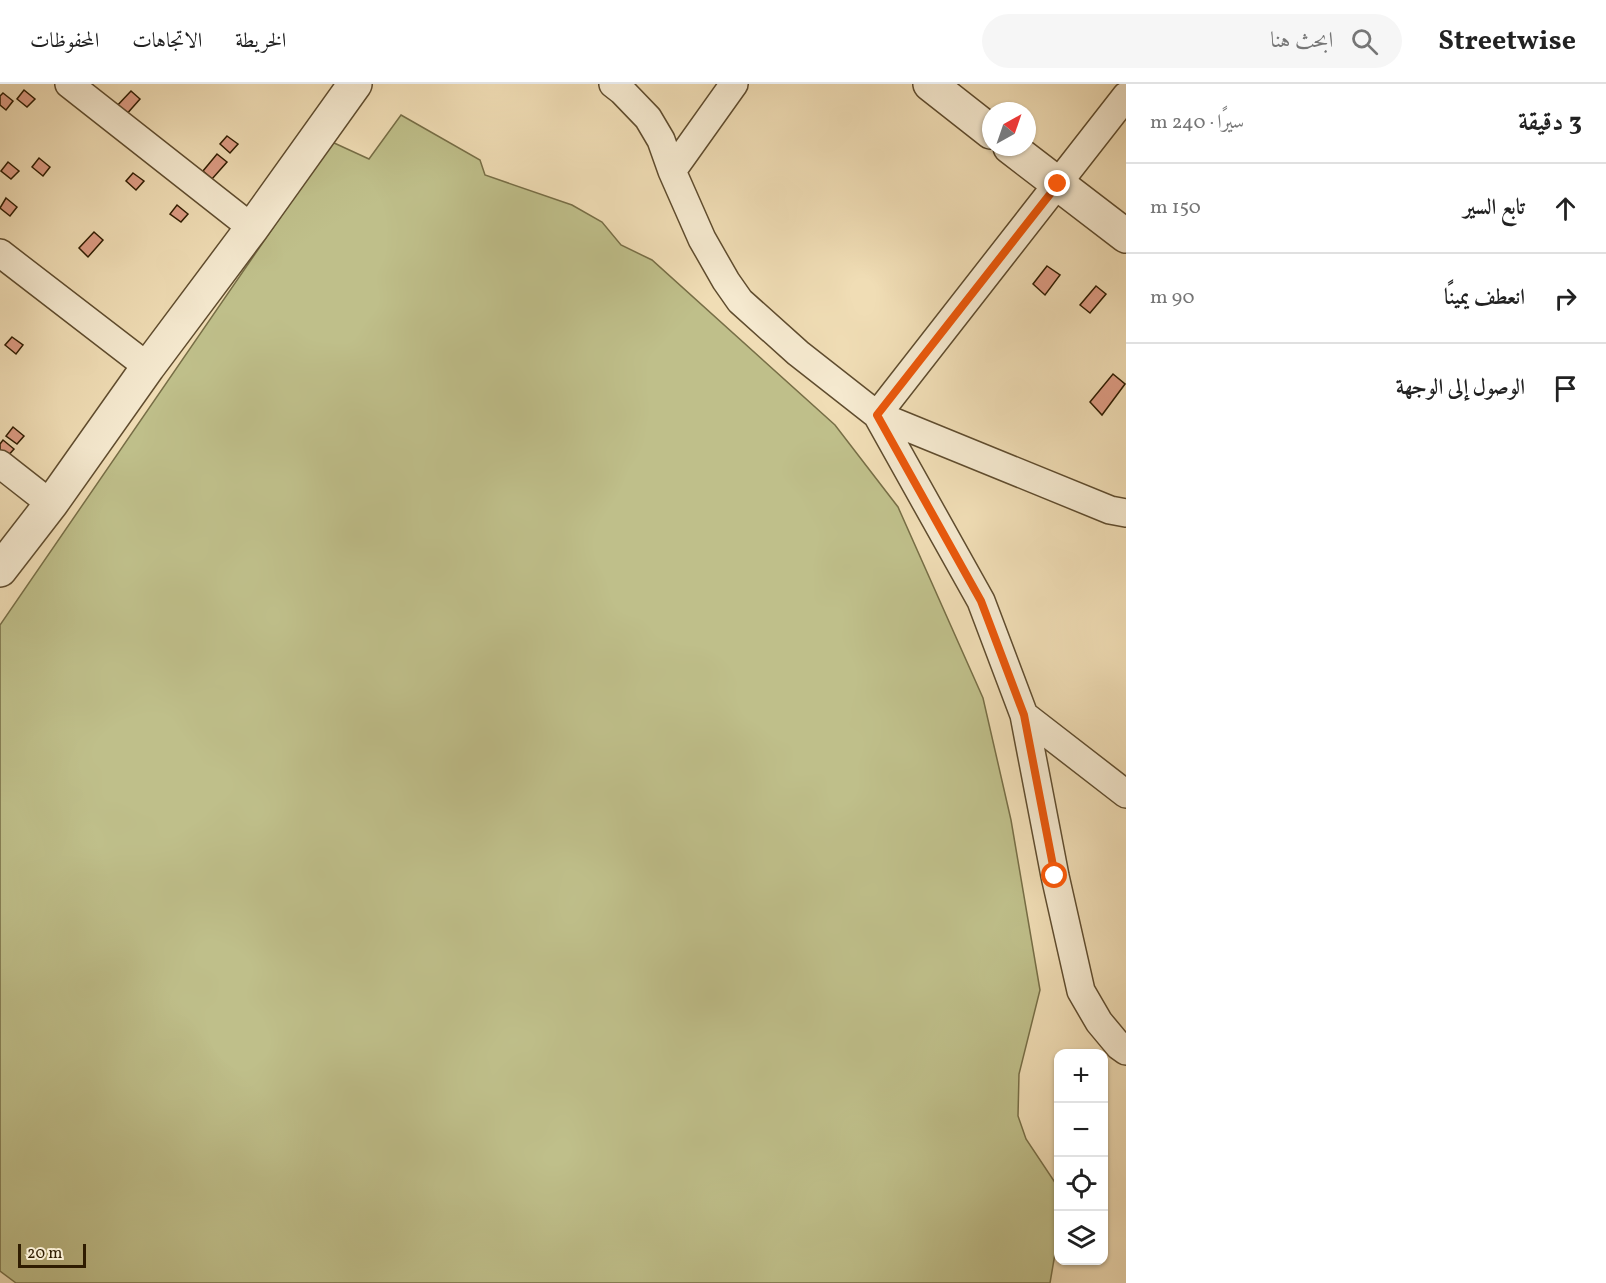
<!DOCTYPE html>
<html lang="ar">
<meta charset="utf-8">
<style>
body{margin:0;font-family:Vollkorn,Amiri,serif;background:#f6f6f6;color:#222;direction:rtl}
.controls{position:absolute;right:18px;bottom:18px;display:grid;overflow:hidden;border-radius:12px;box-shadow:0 2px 4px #0004}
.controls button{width:54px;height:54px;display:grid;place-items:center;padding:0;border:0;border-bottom:2px solid #e0e0e0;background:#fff;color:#222;font:30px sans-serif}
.compass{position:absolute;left:982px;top:18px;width:54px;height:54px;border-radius:50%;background:#fff;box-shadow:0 2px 4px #0004;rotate:40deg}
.scale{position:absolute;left:18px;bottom:15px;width:68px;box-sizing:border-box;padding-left:6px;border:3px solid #2f1c01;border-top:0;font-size:16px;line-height:21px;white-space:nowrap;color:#2f1c01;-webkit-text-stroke:4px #f5e9cf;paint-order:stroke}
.stop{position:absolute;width:18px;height:18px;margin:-14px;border:4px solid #ea580c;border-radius:50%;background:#fff}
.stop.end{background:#ea580c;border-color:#fff;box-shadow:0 2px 6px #0008}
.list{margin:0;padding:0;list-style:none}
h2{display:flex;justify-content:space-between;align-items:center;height:78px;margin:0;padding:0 24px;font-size:26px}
h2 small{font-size:20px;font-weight:400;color:#767676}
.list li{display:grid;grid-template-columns:39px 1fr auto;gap:18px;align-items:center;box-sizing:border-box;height:90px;padding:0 24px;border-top:2px solid #e0e0e0}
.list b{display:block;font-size:22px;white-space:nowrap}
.list em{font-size:20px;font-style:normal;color:#767676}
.icon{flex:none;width:33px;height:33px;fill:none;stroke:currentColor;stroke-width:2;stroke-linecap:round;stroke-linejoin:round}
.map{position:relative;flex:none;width:1126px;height:1199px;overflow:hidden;direction:ltr}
header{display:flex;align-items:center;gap:36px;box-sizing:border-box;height:84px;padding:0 30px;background:#fff;border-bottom:2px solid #e0e0e0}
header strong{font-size:28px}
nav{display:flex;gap:33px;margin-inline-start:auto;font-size:21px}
.search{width:420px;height:54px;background:#f6f6f6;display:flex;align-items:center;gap:15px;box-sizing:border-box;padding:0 21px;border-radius:33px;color:#767676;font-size:22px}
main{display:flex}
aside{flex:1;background:#fff}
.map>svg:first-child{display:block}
</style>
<header>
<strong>Streetwise</strong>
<div class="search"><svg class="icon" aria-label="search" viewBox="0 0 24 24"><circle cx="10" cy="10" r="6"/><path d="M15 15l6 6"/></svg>ابحث هنا</div>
<nav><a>الخريطة</a><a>الاتجاهات</a><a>المحفوظات</a></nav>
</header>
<main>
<aside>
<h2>3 دقيقة<small>سيرًا · 240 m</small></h2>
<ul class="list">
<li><svg class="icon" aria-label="ahead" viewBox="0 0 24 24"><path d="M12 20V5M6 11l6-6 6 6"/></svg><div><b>تابع السير</b></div><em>150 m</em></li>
<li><svg class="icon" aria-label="right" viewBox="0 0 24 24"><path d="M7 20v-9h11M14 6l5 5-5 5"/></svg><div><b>انعطف يمينًا</b></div><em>90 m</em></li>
<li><svg class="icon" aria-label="arrive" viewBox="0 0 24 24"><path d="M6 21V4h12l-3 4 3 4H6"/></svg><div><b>الوصول إلى الوجهة</b></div></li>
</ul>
</aside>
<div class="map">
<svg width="1126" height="1199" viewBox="0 0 1126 1199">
<rect width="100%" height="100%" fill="#f0ddb5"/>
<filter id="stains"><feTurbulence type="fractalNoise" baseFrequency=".00333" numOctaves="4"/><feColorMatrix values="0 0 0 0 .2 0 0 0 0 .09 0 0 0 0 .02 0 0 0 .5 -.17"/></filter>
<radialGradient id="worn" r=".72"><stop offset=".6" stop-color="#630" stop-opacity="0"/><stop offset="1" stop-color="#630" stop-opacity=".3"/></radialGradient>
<!-- green -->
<path fill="#bfbf8a" stroke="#776e46" stroke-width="1.5" d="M401,31L480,76L485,91L572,121L602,138L621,161L652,176L835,341L898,423L983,614L1011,736L1040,906L1019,990L1018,1032L1026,1055L1058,1103V1152L1050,1199H16L0,1187V541L332,58L369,75Z"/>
<!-- building -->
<path fill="#dd9c84" stroke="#2f1c01" stroke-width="1.5" d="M24,6L35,15L27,23L17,15Z
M131,7L140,15L125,32L115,24Z
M3,9L13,17L6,26L0,21V12Z
M227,52L238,60L230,69L220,60Z
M217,70L227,78L212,95L203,87Z
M39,74L50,83L43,92L32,83Z
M8,78L19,87L11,95L1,87Z
M133,89L144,97L136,106L126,97Z
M6,114L17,123L10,132L0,124Z
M177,121L188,130L181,138L170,130Z
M94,148L103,156L88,173L79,164Z
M1047,182L1060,191L1045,211L1033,200Z
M1096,202L1106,210L1090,229L1080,221Z
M12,253L23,261L16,270L5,261Z
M1113,290L1125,300L1102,331L1090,318Z
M13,343L24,352L17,360L6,352Z
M3,356L14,365L6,374L0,369V360Z"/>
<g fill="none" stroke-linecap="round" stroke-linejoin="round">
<defs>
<path id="minor" d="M69,0L252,144
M613,0L622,7L648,34L661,56L672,87L702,155L726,197L740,217L798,269L877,331L1110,426L1126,429
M1126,12L877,331L981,517L1024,631L1055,792L1081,907L1099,938L1119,962L1126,967
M672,87L734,0
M0,169L148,283
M0,380L51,420
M1024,631L1126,710"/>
<path id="tertiary" d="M930,0L991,48
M1010,63L1126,152
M0,486L51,420L148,283L252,144L355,0"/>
</defs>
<!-- minor casing -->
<use href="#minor" stroke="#5f4c2e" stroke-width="30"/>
<!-- tertiary casing -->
<use href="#tertiary" stroke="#5f4c2e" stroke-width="36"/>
<!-- minor -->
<use href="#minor" stroke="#f5e9cf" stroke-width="27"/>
<!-- tertiary -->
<use href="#tertiary" stroke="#f5e9cf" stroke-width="33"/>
</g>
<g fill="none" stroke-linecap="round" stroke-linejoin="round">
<!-- route -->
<path stroke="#ea580c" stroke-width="8" d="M1055,792L1024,631L981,517L877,331L1058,100"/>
</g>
<rect width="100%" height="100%" filter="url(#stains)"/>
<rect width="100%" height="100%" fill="url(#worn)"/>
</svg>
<div class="controls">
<button>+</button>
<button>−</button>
<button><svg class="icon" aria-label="locate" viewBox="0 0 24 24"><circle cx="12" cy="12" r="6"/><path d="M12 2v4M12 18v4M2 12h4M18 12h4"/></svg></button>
<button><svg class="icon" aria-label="layers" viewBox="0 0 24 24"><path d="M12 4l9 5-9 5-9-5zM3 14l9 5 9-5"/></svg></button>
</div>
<svg class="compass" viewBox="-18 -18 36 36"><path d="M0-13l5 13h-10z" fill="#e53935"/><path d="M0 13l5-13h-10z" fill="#767676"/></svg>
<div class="scale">20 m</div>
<div class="stop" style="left:1055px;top:792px"></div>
<div class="stop end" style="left:1058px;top:100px"></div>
</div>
</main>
